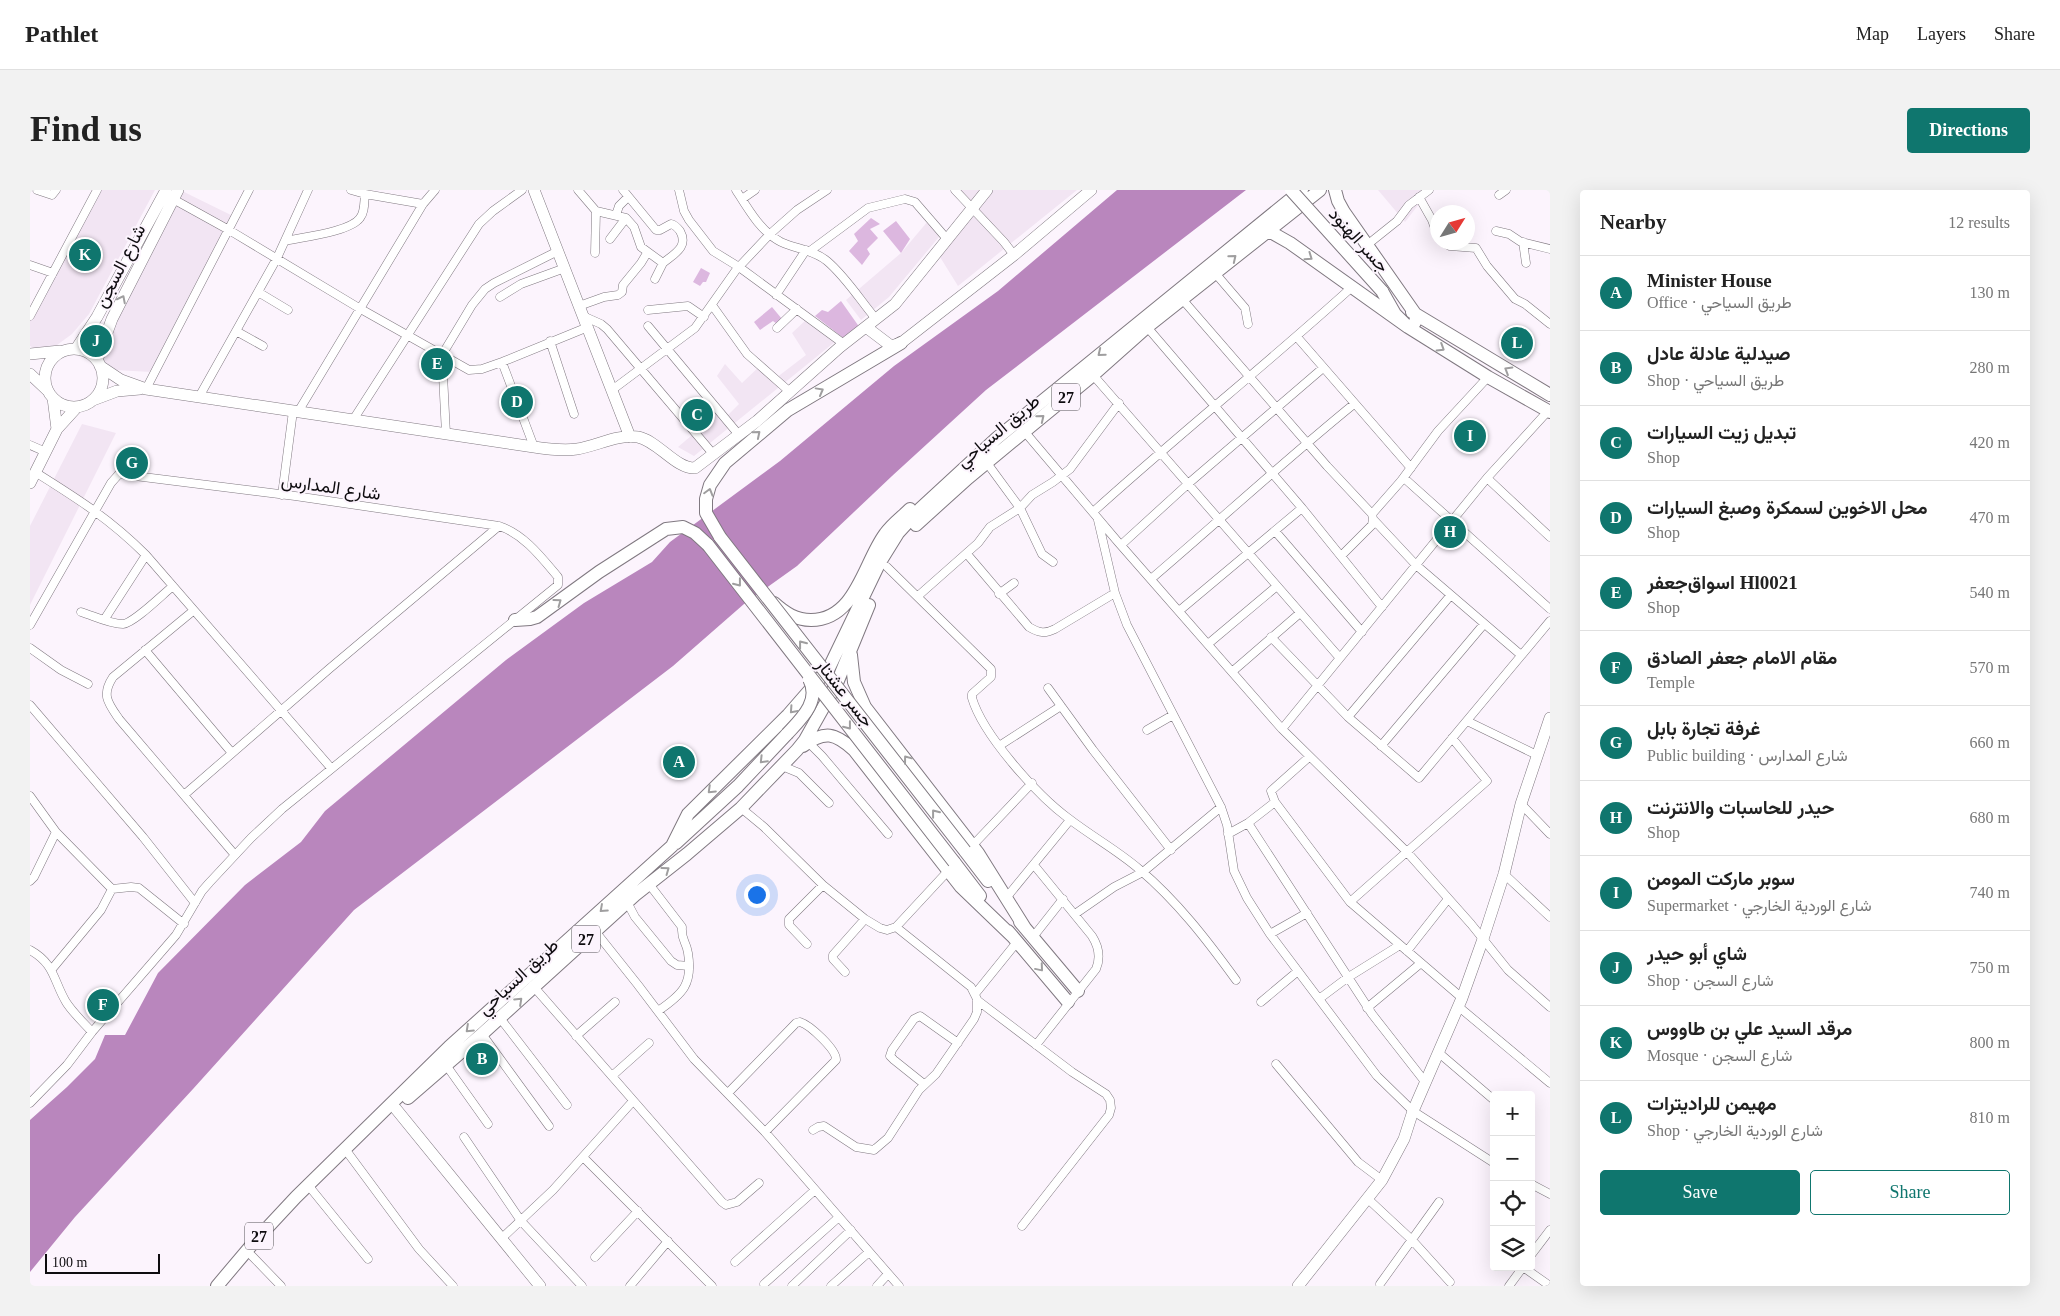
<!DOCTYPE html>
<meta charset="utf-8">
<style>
body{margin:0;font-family:"Times New Roman",Vazirmatn,serif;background:#f2f2f2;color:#222}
.controls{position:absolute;right:15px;bottom:15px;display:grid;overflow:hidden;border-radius:5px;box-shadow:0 5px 20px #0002}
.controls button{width:45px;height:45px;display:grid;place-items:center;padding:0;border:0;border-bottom:1px solid #e0e0e0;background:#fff;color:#222;font:25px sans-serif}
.compass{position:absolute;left:1400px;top:15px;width:45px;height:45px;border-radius:50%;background:#fff;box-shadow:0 5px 20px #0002;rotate:53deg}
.scale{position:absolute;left:15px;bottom:12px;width:115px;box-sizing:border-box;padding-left:5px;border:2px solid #0e0c0f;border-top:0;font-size:14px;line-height:18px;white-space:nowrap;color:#0e0c0f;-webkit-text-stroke:4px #fcf4fd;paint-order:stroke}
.you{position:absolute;left:726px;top:704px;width:18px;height:18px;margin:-12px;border:4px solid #fff;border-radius:50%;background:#1a73e8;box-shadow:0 0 0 8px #1a73e833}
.badge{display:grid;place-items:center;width:32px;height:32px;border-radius:50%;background:#0f766e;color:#fff;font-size:16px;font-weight:700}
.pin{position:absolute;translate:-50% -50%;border:2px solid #fff;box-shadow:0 1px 5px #0006}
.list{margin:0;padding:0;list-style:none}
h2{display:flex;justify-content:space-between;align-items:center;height:65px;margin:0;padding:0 20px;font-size:21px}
h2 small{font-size:16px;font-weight:400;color:#767676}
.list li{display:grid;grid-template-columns:32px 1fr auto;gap:15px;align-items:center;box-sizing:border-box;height:75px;padding:0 20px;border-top:1px solid #e0e0e0}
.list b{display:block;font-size:19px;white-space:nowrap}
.list p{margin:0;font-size:16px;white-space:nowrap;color:#767676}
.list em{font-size:16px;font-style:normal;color:#767676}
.actions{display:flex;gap:10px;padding:15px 20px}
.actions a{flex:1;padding:11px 0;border:1px solid #0f766e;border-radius:5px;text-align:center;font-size:18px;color:#0f766e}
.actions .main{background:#0f766e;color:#fff}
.icon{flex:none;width:28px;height:28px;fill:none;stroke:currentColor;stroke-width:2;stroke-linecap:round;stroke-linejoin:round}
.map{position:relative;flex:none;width:1520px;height:1096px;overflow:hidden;border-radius:5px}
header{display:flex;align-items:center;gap:30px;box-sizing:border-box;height:70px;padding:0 25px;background:#fff;border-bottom:1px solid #e0e0e0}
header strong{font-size:24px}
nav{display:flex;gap:28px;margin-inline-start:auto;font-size:18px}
.intro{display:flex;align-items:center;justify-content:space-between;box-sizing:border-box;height:120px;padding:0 30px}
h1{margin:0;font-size:35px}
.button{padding:12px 22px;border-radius:5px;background:#0f766e;color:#fff;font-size:18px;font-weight:700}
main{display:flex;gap:30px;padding:0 30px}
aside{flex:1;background:#fff;border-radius:5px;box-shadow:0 5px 20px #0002}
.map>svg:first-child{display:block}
</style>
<header>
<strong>Pathlet</strong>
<nav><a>Map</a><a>Layers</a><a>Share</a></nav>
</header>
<div class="intro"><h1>Find us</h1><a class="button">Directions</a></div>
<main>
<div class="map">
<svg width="1520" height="1096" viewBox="0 0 1520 1096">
<rect width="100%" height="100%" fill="#fcf4fd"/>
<!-- built -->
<path fill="#f2e5f3" d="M63,0H125L59,124L42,144L27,155L5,159L0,156V117Z
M150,0L207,28L121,182L85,180L66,171Z
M931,0H1047L928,96L910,67L940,9Z
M1348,0H1400L1375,32Z
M898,31L909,47L859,107L831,130L816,110L871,63Z
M777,129L806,151L664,266L648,257L668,240L658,232L681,214L692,231L709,214L687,186L695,174L712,193L732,174L746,188L776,165L762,143Z
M52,234L86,243L0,415V336Z"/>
<!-- green -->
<path fill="#dcb7df" d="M841,28L850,34L840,39L848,48L837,59L840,64L832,75L819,61L828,51L824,44Z
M866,31L880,49L871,63L853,41Z
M671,78L680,83L676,92H673L670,96L663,92Z
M811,111L830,138L816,150L785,126L792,120L798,122Z
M742,117L752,129L747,134L743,131L730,140L724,132Z"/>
<!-- water -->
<path fill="#b986bd" d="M1087,0H1216L956,200L862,286L767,376L714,414L643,476L324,720L163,899L45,1027L0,1082V930L37,897L65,869L75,845H95L128,783L215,695L271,652L295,621L476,470L554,413L622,372L640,352L750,271L864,176L968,101Z"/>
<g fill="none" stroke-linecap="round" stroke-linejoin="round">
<defs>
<path id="street" d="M7,0L22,5L26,0
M321,0L335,4L393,14
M548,0L566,21L596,28L604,37L611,57L633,73C644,64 659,57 650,41C647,37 645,35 641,34L630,40H626L593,0
M649,0L654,21L659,30L683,61L709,77L814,154
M706,0C718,19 731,42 751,52C766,59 784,60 797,71C816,87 830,110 846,129
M925,0L974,52L984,65
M1469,5L1476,0
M1389,7L1402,30L1408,47
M143,9L199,40L329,118L439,180L452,179L472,172L558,137
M712,9L725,0
M586,25L589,16L598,7
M1466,41L1479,44L1491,52L1520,59
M580,49L596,28
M255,51C272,47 320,42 330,28C335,22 334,12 335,4
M1413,52L1420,56L1446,58L1457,76L1485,109L1495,114L1520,134
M1493,52L1496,73
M1337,55L1367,31L1379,15L1399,0
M780,61L838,18L875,9L885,12L917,49
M565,63L566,21
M0,75L23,83
M1185,83L1215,118L1218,134
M625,89L633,73
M228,102L258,120
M746,105L776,60
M470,107L491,94L535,78
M1152,109L1297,276L1342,324L1343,329L1342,335L1311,366
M682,115L717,164L760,202
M549,116L574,107L588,105L592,102L593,95L611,73L617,63
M618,120L658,116L674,127
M0,126L67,0
M553,126L571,134L577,139L684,265
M618,136L709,245
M1117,137L1272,318L1352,417
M747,138L767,119
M206,141L233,156
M1267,147L1381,278
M520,151L544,224
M472,172L504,257
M1063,185L1309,467
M116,199L219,0
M582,200L665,138L706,80L740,44L767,20L797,0
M169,207L247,68L278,0
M268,222L393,14L405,0
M323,230L449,34L463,21L492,0
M994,241L1088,352L1252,539L1377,662L1441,734L1478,780L1520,817
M416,244L412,165L442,115L455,99L464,93L528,61
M0,255L16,262
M957,273L990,318L1012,364L1023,372
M5,282C48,309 80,329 116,365L301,578
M1374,288L1520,419
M1457,288L1520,347
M252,305L263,221
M1063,322C1148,245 1237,174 1322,97
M1342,324L1371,291L1408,241L1458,187
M1343,329L1386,375L1491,465
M1068,330L1085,403L1097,435L1191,617L1197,635L1204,681L1217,708L1240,744L1347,886L1383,921L1464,973
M1245,341L1332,442
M1091,355L1159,293L1293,178
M937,364L999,437C1009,443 1015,444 1025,439L1085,403
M857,377L961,479V487L942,504V508C953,545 1007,605 1038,628C1061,646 1087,660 1109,679C1147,711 1177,750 1206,790
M1121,389C1189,331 1255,270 1324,214
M969,404L984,393
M888,406L948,353L960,337L990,318L1002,305L1023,292L1040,279L1089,213
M163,421L83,487C71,505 78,513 89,529L205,665
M1149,421L1272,318
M51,422C64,426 79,434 93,434C104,433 133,404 143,396
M74,430L116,365
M0,435L81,293L89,284L265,306L469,336C494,344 512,368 528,387V395L252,619L221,648L179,693L172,701L146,745L62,842L37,875L0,913
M1241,447L1318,527L1389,588L1520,431
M1178,454L1247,396
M0,458L31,480L58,494
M115,460L202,563
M1203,481L1270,423
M1018,498L1063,560L1141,660
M0,515L113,647L165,713
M1318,527L1420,406
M1437,531L1507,565
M1252,539L1457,288L1518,221
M1117,540L1143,525
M777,551L792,566L858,644
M969,556L1031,516
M1351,556L1454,434
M1279,567L1241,601L1245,612L1320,712L1432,808
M752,576L769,583L799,613
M154,605L299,479L469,336
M0,606L26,642L82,699L101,697L109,698L154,734
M1491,614L1520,644
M711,618L734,637L793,695L835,729L850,738L857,740L866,737L918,681
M1218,633L1342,824L1396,893
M1198,644L1218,633L1245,612
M943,655L1002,593
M1004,675L1062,746C1069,757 1071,767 1066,779L1006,855
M1474,684L1520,727
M0,691L4,687L26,642
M619,694L652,737C651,751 656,750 658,763C663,794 653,804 628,821
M976,708L1040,630
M597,712L605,727L641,771L647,775L659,776
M1320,712L1457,591L1422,548
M1045,724L1084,697L1113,682L1191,617
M565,741L608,795L664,869L735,942L869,1096
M1240,744L1277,723
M1003,747L1033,709
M777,754L759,735V729L793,695
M0,760C25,774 23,790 36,812C43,823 53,832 62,842
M1377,761L1418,709
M22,779L71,720L82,699
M815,782L803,769V765L835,729
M504,797L692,1012L696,1015L707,1012L729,993
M945,804L987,752
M1289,809L1317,788L1370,755
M947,810L1042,882L1076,904L1080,910L1081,918L1079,925L992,1036
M1231,812L1268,781
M1429,817L1520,893
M1337,818L1391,773
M470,828L537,915
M452,844L519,936
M546,846L585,812
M1409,863L1464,910
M1246,874L1328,972L1352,990
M416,875L458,934
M582,886L619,853
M894,894L864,870L860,866L862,860L884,829L890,826L928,853
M698,903L766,833L770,832C780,835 807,860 806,870L735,942
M783,940L788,937L794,936L826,957L844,960L858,948L889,900L906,884L944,829L947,822V809L941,797L866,737
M434,947L491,1031L552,1096
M315,959L389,1059L423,1096
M553,967L682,1096
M1501,994L1520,1004
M278,995L338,1069
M1338,1009L1382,1050L1420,1092
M471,1049L523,1000L603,911
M1501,1065L1520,1040
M222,1066L251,1096
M565,1067L608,1021
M705,1072L785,1000
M1493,1077L1520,1096
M734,1094L809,1027
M1350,1094L1409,1012
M600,1096L638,1051
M762,1096L821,1040
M801,1096L839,1062
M847,1096L858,1084
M1479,1096L1493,1077"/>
<path id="secondary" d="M504,0L600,247
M836,137L861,156L871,153L984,65L1061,0
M46,159L67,127L136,0
M15 188a29 29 0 1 1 58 0a29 29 0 1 1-58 0Z
M0,164L30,161
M67,170L82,129L148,0
M70,176L91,190L116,199L504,257C518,259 532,261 547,259C566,256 588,244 608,247C628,251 646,279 665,278L727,231L810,157L865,114L957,0
M0,184L17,200
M23,208L27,239
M63,210L87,201L110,199
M0,293L27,239L47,217
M366,919L510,1096
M1268,1096L1352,990L1374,949L1383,921L1432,808L1453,749L1474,684L1491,614L1520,528"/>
<path id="primary" d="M1237,40L1260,53L1378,137C1385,135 1386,132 1386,125L1314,22L1308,11L1305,0
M1352,101L1365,124L1378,137L1458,187L1520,222
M1382,122L1520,205
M886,335L938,288L1063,185L1117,137L1290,0
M690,347L676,323V309L680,295L695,273L758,220L871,153
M744,413C755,423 766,430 781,430C826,430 834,372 855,344C862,334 872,327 880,319
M485,430L500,429L507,427L569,382L636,339L653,337L665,343L678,355
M821,465L824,492L835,517L948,663L995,738
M773,556C795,540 805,543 824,560L931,697L983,747
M646,653L708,596L757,544
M935,661L958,691
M924,672L950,706
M990,732L1048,801
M978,741L1038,812
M378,908L452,844L605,705L657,664L711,618L767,560L775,550L807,493L839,415
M187,1096L225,1051L266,1007L419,857L642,656L658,624L758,525L799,478L850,372L868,343L890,319L967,248L1272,0"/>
</defs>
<!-- street casing -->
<use href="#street" stroke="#807981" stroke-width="9"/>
<!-- secondary casing -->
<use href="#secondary" stroke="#807981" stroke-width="12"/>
<!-- primary casing -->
<use href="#primary" stroke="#807981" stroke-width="14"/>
<!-- street -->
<use href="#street" stroke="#fff" stroke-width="8"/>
<!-- secondary -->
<use href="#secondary" stroke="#fff" stroke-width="11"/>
<!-- primary -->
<use href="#primary" stroke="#fff" stroke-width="12"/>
<defs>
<path id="primary-bridge" d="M1261,0L1352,101
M690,347L935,661
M678,355L924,672
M757,544C771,529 791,511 779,489"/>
</defs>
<!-- primary-bridge casing -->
<use href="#primary-bridge" stroke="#807981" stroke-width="14" stroke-linecap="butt"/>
<!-- primary-bridge -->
<use href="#primary-bridge" stroke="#fff" stroke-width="12"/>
</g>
<!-- one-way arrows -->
<defs><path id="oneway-chevron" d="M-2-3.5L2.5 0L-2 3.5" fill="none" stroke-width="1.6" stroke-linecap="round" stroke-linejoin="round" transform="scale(1.25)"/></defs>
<g stroke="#9f9e9f">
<use href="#oneway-chevron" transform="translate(1279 67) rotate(35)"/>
<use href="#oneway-chevron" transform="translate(1203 68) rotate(-39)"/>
<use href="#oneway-chevron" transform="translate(92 109) rotate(-63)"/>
<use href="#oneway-chevron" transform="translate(1411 158) rotate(32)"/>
<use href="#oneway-chevron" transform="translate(1071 163) rotate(141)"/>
<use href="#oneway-chevron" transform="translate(1478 180) rotate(-149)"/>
<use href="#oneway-chevron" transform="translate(790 201) rotate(-29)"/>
<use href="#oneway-chevron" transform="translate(1011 228) rotate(-39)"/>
<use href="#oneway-chevron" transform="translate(727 244) rotate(-40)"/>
<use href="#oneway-chevron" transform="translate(679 302) rotate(-74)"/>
<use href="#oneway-chevron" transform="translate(708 393) rotate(52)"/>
<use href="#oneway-chevron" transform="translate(528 412) rotate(-36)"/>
<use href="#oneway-chevron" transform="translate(772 454) rotate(-128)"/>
<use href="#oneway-chevron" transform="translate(763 520) rotate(132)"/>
<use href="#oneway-chevron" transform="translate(818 536) rotate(52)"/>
<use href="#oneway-chevron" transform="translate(877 569) rotate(-127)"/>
<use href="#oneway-chevron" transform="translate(733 570) rotate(134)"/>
<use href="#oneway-chevron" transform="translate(681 600) rotate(136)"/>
<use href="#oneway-chevron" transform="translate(905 623) rotate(-128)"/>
<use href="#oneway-chevron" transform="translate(636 680) rotate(-36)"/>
<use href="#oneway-chevron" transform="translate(573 719) rotate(138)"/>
<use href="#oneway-chevron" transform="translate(1010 778) rotate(50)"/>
<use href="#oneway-chevron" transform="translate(489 811) rotate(-43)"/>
<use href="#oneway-chevron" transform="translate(439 839) rotate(137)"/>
</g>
<g text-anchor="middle" stroke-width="4" stroke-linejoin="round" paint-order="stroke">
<!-- shield labels -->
<g fill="#fcf4fd" stroke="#555256" stroke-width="1">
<rect x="1022" y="193.5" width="28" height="27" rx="4"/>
<rect x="542" y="735.5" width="28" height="27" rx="4"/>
<rect x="215" y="1032.5" width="28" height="27" rx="4"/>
</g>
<g font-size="16" font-weight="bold" fill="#0e0c0f">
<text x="1036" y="213">27</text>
<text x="556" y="755">27</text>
<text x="229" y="1052">27</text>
</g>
<!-- street labels -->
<g font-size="18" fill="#0e0c0f" stroke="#fcf4fd">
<text transform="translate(1329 50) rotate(48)" y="6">جسر الهنود</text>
<text transform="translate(90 76) rotate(-63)" y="6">شارع السجن</text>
<text transform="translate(968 241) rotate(-40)" y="6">طريق السياحي</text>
<text transform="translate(301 297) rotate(8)" y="6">شارع المدارس</text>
<text transform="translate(815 503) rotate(52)" y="6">جسر عشتار</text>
<text transform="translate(488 787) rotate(-43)" y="6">طريق السياحي</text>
</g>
</g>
</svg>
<div class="controls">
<button>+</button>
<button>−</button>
<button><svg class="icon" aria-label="locate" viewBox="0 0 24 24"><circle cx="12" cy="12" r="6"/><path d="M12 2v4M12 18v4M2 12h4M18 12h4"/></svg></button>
<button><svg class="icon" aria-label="layers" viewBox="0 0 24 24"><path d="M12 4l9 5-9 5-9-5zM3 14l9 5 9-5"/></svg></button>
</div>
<svg class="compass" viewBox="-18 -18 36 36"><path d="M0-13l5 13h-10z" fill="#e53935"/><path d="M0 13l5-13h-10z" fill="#767676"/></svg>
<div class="scale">100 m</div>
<div class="you"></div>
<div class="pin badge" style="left:649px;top:572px">A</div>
<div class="pin badge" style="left:452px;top:869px">B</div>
<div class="pin badge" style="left:667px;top:225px">C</div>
<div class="pin badge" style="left:487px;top:212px">D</div>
<div class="pin badge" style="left:407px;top:174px">E</div>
<div class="pin badge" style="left:73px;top:815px">F</div>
<div class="pin badge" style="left:102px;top:273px">G</div>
<div class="pin badge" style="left:1420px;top:342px">H</div>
<div class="pin badge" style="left:1440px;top:246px">I</div>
<div class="pin badge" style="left:66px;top:151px">J</div>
<div class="pin badge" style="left:55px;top:65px">K</div>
<div class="pin badge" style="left:1487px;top:153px">L</div>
</div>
<aside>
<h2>Nearby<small>12 results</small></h2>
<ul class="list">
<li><span class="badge">A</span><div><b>Minister House</b><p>Office · طريق السياحي</p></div><em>130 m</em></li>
<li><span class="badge">B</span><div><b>صيدلية عادلة عادل</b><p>Shop · طريق السياحي</p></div><em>280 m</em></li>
<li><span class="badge">C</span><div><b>تبديل زيت السيارات</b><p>Shop</p></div><em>420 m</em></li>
<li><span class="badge">D</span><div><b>محل الاخوين لسمكرة وصبغ السيارات</b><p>Shop</p></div><em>470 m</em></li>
<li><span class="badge">E</span><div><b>اسواق‌جعفر Hl0021</b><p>Shop</p></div><em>540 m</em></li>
<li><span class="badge">F</span><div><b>مقام الامام جعفر الصادق</b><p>Temple</p></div><em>570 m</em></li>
<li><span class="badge">G</span><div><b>غرفة تجارة بابل</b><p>Public building · شارع المدارس</p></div><em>660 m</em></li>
<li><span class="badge">H</span><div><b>حيدر للحاسبات والانترنت</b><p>Shop</p></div><em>680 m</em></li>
<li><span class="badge">I</span><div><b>سوبر ماركت المومن</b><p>Supermarket · شارع الوردية الخارجي</p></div><em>740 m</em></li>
<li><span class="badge">J</span><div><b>شاي أبو حيدر</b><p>Shop · شارع السجن</p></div><em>750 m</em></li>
<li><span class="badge">K</span><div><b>مرقد السيد علي بن طاووس</b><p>Mosque · شارع السجن</p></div><em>800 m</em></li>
<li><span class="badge">L</span><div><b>مهيمن للراديترات</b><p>Shop · شارع الوردية الخارجي</p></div><em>810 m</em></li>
</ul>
<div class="actions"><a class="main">Save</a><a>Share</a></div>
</aside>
</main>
